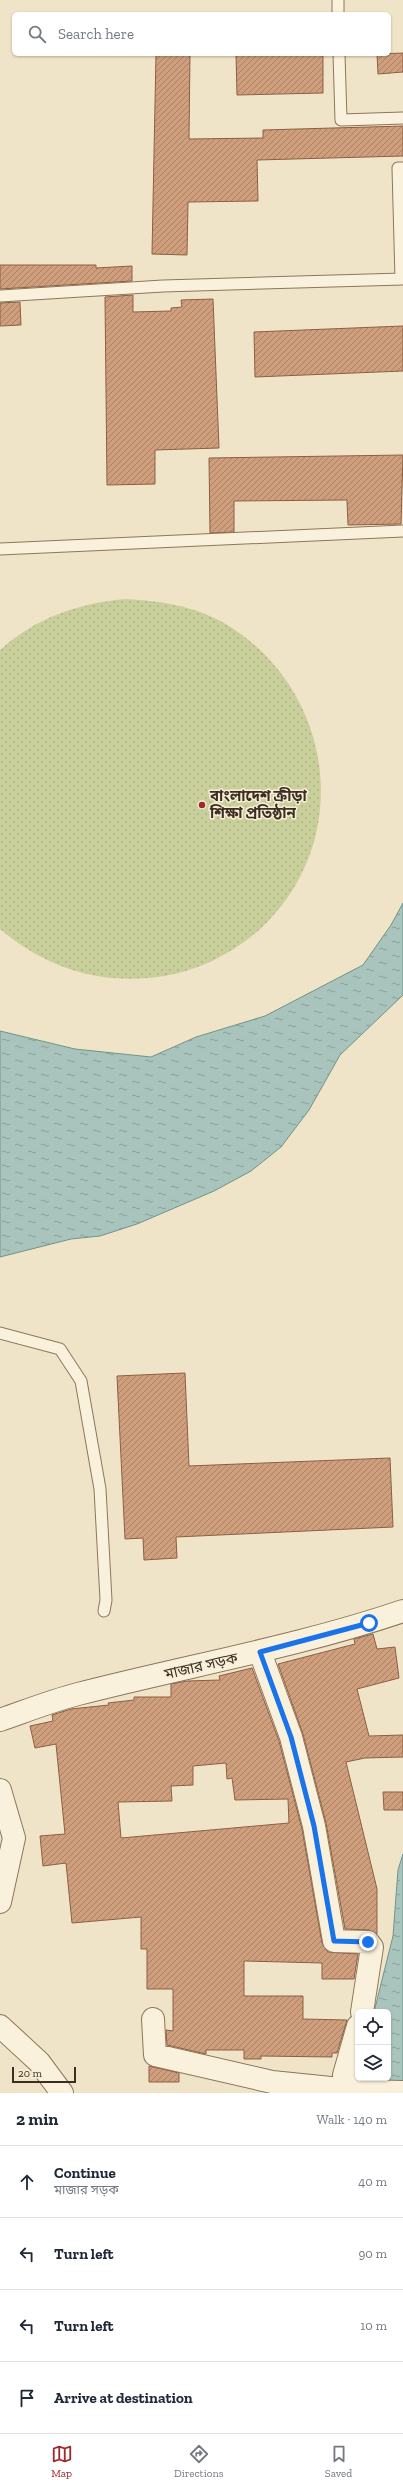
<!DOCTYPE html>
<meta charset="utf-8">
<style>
body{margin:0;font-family:"Zilla Slab","Noto Sans Bengali",serif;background:#f6f6f7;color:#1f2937}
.controls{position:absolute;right:12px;bottom:12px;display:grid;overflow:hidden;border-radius:6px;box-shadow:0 1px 3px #0004}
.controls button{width:36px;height:36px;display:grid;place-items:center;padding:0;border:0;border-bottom:1px solid #e0e1e3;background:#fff;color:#1f2937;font:20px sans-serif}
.scale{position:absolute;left:12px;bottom:10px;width:64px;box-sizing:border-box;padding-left:4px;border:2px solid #3d2e20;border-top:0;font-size:11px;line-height:14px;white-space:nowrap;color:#3d2e20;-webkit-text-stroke:3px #f7eed8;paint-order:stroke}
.stop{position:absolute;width:12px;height:12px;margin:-9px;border:3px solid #1a73e8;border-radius:50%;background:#fff}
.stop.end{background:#1a73e8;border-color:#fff;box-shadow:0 1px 4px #0008}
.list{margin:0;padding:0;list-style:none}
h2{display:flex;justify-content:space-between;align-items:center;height:52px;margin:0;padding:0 16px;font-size:17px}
h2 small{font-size:13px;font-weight:400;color:#747a83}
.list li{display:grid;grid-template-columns:26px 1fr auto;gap:12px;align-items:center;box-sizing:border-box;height:72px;padding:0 16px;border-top:1px solid #e0e1e3}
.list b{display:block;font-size:15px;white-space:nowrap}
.list p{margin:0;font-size:13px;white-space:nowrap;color:#747a83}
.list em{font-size:13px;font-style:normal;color:#747a83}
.icon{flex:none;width:22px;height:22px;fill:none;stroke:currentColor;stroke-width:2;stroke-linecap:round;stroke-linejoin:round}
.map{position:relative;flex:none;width:403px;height:2093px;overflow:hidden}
.search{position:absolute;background:#fff;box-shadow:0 1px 3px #0004;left:12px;right:12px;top:12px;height:44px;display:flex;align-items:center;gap:10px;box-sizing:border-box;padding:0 14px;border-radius:6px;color:#747a83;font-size:15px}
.sheet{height:340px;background:#fff}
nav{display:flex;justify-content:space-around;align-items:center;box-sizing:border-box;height:56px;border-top:1px solid #e0e1e3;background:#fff;font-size:11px;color:#747a83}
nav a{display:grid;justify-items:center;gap:2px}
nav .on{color:#9e2a2b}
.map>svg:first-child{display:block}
</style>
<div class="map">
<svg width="403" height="2093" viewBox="0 0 403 2093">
<defs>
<pattern id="park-dots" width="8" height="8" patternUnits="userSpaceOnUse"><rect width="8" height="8" fill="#c9cf9b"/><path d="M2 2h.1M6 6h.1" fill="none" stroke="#aeb285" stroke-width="1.8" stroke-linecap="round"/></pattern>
<pattern id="water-ripples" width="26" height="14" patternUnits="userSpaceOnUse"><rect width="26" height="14" fill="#a9c4bc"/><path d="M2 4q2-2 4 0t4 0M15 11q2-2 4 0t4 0" fill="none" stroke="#8ba098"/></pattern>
<pattern id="building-hatch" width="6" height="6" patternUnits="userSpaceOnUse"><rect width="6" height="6" fill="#cf9f7d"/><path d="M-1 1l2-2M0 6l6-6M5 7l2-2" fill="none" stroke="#a98266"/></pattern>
</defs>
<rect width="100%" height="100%" fill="#f0e4c8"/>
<!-- park -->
<path fill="url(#park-dots)" d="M127,599C161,601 194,606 224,623C335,688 356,842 259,930C228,957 190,975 148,978C93,983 42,965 0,929V650C37,617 79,603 127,599Z"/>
<!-- water -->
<path fill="url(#water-ripples)" stroke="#6f938a" d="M403,903V995L340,1055L309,1110L281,1147L251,1171L214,1191L137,1224L100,1236L71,1239L0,1257V1031L75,1049L151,1057L196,1037L265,1016L363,965L391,925Z
M403,1854V2084L380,2078H388V2012H374L393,1936L398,1870Z"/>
<!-- building -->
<path fill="url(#building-hatch)" stroke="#8d5f41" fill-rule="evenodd" d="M403,53V72L378,74L377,54Z
M156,54H190L189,139L263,138V130L403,126V156L257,160L258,201L188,202L187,255L152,254Z
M236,54H323V93L237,95Z
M0,265H96V268L132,266V281L0,289Z
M133,295V312L171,311V308L182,307L181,300L213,299L219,448L155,450V484L107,485L105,297Z
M20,302L21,325L0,326V303Z
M403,326V371L255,377L254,332Z
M403,455L401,524L348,525L347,500L234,501V532L210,533L209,458Z
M185,1373L189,1466L390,1458L393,1527L176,1537L177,1558L144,1560L143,1538L125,1539L117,1376Z
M373,1634L377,1649L395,1647L399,1678L357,1689L369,1736L403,1735V1757L365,1758L346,1762L377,1889V1934L369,1930L345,1929L326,1823L303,1734L278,1664L355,1644L354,1639Z
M252,1668L279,1741L302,1829L322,1943L328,1952L358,1954L354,1979H322V1963L244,1961V1996H303V2019L347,2020L337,2053H332V2057L261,2056V2059H244V2050H206V2054L167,2045L166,2030L173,2031V1989H147V1949H141V1917L72,1923L66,1863L43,1866L40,1836L65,1834L56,1744L35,1748L30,1726L53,1721L52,1715L71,1709L109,1705L108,1703L134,1700V1697H171V1684L187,1681L220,1680L219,1676ZM226,1763L227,1779L232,1778L235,1800L288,1799L289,1823L121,1838L118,1802L172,1801L171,1786L193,1785V1766Z
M383,1792H403V1810H384Z
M149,2066L179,2073V2082H149Z"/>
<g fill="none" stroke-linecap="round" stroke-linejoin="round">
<defs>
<path id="lane" d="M338,0V14
M339,54L341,120L403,118
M401,279L398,168H403
M0,296L163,286L403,279
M0,549L403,531
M0,1333L60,1349L81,1381L100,1489L106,1600L104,1611"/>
<path id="street" d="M260,1652L291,1737L314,1826L334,1941L368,1942L372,1947L362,2012
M0,1720C26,1711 51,1701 78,1694C186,1666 297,1647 403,1611
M0,1790L14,1838L0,1902
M153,2019L155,2055L272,2082L360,2091L403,2092
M0,2026L39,2062L62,2093
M358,2026L344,2075L360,2091"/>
</defs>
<!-- lane casing -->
<use href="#lane" stroke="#8d765c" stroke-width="13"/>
<!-- street casing -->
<use href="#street" stroke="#8d765c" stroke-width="24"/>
<!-- lane -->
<use href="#lane" stroke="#faf1dc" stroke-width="11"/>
<!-- street -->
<use href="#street" stroke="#faf1dc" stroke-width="22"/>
</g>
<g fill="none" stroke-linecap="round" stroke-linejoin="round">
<!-- route -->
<path stroke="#1a73e8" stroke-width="5" d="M368,1942L334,1941L314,1826L291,1737L260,1652L369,1623"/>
</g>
<!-- markers -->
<circle fill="#9e2a2b" stroke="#f7eed8" stroke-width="1.5" cx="202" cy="805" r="4"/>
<g text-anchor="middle" stroke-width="3" stroke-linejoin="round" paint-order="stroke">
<!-- poi labels -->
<g font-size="15" font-weight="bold" fill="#3d2e20" stroke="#f7eed8" text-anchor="start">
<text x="210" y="801">বাংলাদেশ ক্রীড়া<tspan x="210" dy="17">শিক্ষা প্রতিষ্ঠান</tspan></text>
</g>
<!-- street labels -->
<g font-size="15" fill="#3d2e20" stroke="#f7eed8">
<text transform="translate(201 1666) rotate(-13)" y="5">মাজার সড়ক</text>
</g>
</g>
</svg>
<div class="controls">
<button><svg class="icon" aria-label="locate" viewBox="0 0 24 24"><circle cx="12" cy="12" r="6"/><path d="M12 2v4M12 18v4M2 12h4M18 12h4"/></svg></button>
<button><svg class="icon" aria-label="layers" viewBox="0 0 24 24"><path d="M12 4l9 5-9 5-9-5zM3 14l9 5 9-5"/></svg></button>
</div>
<div class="scale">20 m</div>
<div class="stop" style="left:369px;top:1623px"></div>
<div class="stop end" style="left:368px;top:1942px"></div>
<div class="search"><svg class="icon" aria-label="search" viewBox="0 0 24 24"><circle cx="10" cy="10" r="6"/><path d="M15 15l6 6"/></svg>Search here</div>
</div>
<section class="sheet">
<h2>2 min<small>Walk · 140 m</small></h2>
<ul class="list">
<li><svg class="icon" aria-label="ahead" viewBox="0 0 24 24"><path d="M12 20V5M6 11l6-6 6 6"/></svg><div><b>Continue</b><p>মাজার সড়ক</p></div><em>40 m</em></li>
<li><svg class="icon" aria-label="left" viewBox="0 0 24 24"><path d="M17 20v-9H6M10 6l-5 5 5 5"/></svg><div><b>Turn left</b></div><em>90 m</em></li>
<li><svg class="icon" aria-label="left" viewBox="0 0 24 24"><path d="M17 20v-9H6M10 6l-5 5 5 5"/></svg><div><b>Turn left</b></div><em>10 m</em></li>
<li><svg class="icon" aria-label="arrive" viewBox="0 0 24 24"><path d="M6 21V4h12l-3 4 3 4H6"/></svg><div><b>Arrive at destination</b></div></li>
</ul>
</section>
<nav>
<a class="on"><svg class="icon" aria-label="map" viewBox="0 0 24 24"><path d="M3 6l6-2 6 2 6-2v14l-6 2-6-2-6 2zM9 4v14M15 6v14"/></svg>Map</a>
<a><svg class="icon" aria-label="directions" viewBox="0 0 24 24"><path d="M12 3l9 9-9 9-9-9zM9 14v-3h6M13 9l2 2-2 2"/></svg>Directions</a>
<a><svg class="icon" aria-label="saved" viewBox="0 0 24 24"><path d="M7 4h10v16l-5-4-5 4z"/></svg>Saved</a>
</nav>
